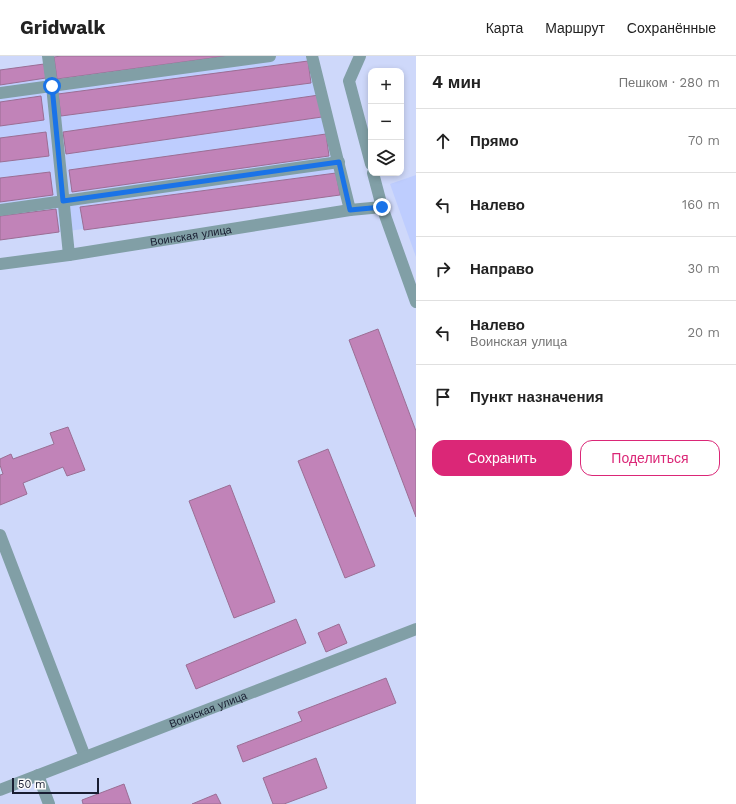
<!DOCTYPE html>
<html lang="ru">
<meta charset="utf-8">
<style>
body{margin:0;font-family:"Work Sans",sans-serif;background:#f6f6f6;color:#222}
.controls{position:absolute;right:12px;top:12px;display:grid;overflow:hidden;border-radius:8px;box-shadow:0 2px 6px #0003}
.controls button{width:36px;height:36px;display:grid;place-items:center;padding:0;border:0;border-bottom:1px solid #e0e0e0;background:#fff;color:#222;font:20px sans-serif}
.scale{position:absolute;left:12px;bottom:10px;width:87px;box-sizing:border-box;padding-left:4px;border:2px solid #181d31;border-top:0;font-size:11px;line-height:14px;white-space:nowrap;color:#181d31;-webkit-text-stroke:3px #fafafa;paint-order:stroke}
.stop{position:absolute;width:12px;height:12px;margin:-9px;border:3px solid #1a73e8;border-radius:50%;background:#fff}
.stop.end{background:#1a73e8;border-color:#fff;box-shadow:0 1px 4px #0008}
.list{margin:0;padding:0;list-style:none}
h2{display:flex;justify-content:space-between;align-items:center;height:52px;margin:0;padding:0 16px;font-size:17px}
h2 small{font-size:13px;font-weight:400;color:#767676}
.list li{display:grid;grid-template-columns:26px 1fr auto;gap:12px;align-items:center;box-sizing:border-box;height:64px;padding:0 16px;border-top:1px solid #e0e0e0}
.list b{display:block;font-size:15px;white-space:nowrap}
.list p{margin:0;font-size:13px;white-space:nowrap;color:#767676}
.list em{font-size:13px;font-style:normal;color:#767676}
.actions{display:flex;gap:8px;padding:12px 16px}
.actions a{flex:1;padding:9px 0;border:1px solid #db2777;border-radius:12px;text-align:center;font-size:14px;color:#db2777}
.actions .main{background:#db2777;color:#fff}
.icon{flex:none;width:22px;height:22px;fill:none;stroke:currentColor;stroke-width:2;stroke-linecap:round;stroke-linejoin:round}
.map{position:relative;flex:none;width:416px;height:748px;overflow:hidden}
header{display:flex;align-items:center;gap:24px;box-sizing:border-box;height:56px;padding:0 20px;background:#fff;border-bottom:1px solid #e0e0e0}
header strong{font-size:19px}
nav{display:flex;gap:22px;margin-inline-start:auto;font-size:14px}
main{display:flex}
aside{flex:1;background:#fff}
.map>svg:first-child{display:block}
</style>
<header>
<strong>Gridwalk</strong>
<nav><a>Карта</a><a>Маршрут</a><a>Сохранённые</a></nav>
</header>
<main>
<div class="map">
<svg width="416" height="748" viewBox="0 0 416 748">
<rect width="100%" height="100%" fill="#ced8fa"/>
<!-- built -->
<path fill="#becdfe" d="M51,0H309L340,139L0,184V14L44,8Z
M416,119V201L390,128Z"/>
<!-- building -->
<path fill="#c183b8" stroke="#9b6e94" d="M61,0H227L57,23L54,1Z
M308,5L311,27L61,60L58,38Z
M44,8L46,22L0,29V14Z
M319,39L322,61L66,98L63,76Z
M41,40L44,64L0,70V46Z
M46,76L49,100L0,106V82Z
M326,78L329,100L72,136L69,114Z
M50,116L53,139L0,146V122Z
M336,117L340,139L84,174L80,151Z
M56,153L59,176L0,184V160Z
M378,273L416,375V461L349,284Z
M68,371L85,414L67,420L63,411L23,427L27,438L0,449V419L3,418L0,409V403L11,398L13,403L54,388L50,377Z
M328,393L375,510L345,522L298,405Z
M230,429L275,546L234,562L189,445Z
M296,563L306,587L196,633L186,609Z
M339,568L347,587L326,596L318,577Z
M386,622L396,647L243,706L237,690L302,665L298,656Z
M316,702L327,732L284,748H273L263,722Z
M124,728L131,748H83L82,744Z
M216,738L221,748H192Z"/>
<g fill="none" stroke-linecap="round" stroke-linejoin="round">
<!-- minor -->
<g stroke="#819fa6" stroke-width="12">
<path d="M48,0L52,30L69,199"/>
<path d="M312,0L350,154"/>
<path d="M360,0L349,25L371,108"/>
<path d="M0,37L270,0"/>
<path d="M373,117L382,151L416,246"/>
<path d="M0,154L339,106"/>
<path id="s1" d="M0,208L69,199L350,154L382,151"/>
<path d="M0,479L85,701"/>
<path d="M38,719L49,748"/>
<path id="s2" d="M0,734L416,573"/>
</g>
</g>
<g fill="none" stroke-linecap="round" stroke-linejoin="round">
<!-- route -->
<path stroke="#1a73e8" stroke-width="5" d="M52,30L63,145L339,106L350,154L382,151"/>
</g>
<g text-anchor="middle" stroke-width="3" stroke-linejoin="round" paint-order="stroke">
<!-- street labels -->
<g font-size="11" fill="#181d31" stroke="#fafafa">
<text dy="4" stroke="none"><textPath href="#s1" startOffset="193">Воинская улица</textPath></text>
<text dy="4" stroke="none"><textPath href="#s2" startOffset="223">Воинская улица</textPath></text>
</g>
</g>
</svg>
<div class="controls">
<button>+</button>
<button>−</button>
<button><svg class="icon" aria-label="layers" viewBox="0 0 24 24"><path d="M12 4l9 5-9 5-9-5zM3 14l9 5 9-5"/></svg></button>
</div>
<div class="scale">50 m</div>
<div class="stop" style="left:52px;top:30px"></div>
<div class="stop end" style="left:382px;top:151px"></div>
</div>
<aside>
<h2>4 мин<small>Пешком · 280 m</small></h2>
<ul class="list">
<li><svg class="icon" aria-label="ahead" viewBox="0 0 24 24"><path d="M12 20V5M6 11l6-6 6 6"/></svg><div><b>Прямо</b></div><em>70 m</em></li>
<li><svg class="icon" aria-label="left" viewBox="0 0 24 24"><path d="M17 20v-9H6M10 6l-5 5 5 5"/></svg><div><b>Налево</b></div><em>160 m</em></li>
<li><svg class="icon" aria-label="right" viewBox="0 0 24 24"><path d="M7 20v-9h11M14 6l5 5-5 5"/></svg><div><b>Направо</b></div><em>30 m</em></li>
<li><svg class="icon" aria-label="left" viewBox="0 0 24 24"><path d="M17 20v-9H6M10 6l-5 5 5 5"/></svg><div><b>Налево</b><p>Воинская улица</p></div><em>20 m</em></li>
<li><svg class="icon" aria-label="arrive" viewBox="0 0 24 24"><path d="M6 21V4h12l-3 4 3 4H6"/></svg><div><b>Пункт назначения</b></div></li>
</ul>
<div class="actions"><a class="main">Сохранить</a><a>Поделиться</a></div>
</aside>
</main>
